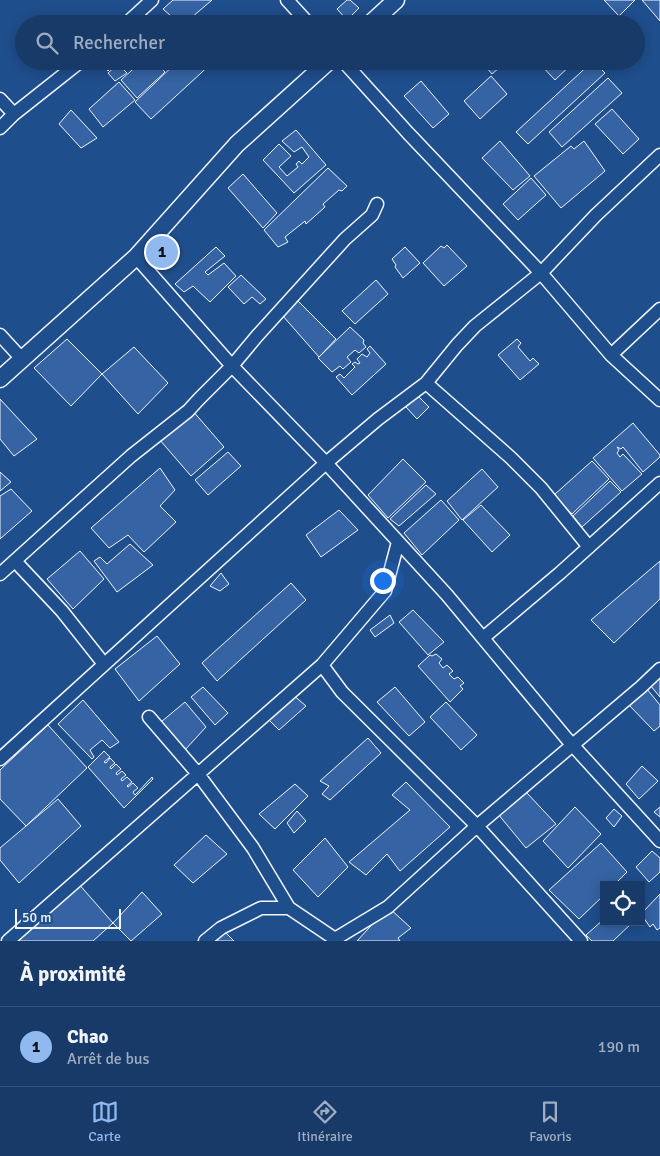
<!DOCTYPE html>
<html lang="fr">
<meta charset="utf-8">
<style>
body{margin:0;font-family:Signika,sans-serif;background:#20416f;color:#f1f3f6}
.controls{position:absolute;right:15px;bottom:15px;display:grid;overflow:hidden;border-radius:0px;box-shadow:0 2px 12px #0003}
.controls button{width:45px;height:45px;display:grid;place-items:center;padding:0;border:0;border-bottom:1px solid #36547d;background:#173a69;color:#f1f3f6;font:25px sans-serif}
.scale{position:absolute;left:15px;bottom:12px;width:106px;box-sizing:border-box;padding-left:5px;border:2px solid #f2f6ff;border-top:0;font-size:14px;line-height:18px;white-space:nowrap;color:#f2f6ff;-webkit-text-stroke:4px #1f4e8c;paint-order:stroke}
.you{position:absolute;left:382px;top:580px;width:18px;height:18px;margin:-12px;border:4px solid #fff;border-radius:50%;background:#1a73e8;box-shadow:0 0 0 8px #1a73e833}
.badge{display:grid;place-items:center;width:32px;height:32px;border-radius:50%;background:#90b9f0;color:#111;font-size:16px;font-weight:700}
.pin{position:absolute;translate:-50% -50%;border:2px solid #fff;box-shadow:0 1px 5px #0006}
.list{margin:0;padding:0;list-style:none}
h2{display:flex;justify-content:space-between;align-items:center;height:65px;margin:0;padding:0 20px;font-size:21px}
h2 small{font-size:16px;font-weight:400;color:#9eadc0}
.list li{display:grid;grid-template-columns:32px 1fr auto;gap:15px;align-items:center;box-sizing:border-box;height:80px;padding:0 20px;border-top:1px solid #36547d}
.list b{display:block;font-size:19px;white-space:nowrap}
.list p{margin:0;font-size:16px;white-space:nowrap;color:#9eadc0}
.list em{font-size:16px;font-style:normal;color:#9eadc0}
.icon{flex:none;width:28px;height:28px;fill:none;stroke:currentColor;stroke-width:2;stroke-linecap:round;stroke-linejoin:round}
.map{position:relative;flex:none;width:660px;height:941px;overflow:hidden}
.search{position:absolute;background:#173a69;box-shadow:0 2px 12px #0003;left:15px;right:15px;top:15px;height:55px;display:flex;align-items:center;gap:12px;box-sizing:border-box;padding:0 18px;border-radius:28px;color:#9eadc0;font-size:19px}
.sheet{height:145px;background:#173a69}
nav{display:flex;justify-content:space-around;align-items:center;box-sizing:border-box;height:70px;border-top:1px solid #36547d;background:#173a69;font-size:14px;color:#9eadc0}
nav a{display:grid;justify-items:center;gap:2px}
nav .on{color:#90b9f0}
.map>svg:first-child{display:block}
</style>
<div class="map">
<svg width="660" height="941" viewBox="0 0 660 941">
<rect width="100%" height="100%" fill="#1f4e8c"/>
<!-- building -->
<path fill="#3563a3" stroke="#f2f6ff" d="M173,0H212L184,24H180L163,9Z
M347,0H350L359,8L347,20L337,9Z
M604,0H635L619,16Z
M642,0H660V21Z
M97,61H118L108,71Z
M142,61H155L165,72L137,98L121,80Z
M178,61L213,62L151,119L135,102Z
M481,61H507L492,74Z
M542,61H575L555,80L539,63Z
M593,61L605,73L528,144L516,132Z
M118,64L127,73L115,81L108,73Z
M491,76L507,94L480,119L464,101Z
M608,78L622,93L562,147L549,132Z
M421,81L449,114L433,128L404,96Z
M119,82L135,100L103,127L89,109Z
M612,109L639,139L623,154L595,124Z
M71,110L97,138L81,148L59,124Z
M296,130L326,165L294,193L263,160L279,144L291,156L279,167L287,176L298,167L296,164L299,161L302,164L309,157L302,147L294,152L282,141Z
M500,141L530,176L513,190L482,158Z
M584,141L605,171L561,208L534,176L571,146L574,149Z
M328,168L347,186L342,191L339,190L323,204L325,207L306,224L305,221L285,237L288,242L278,247L264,230Z
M243,174L277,213L263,228L228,188Z
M531,178L546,195L518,220L503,204Z
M447,245L467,266L444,286L423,263L441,246L444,248Z
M216,247L225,256L205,272L208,275L224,263L236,276L210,302L193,286L184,292L175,284Z
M405,247L420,263L403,278L395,267L396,265L392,259Z
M241,275L266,299L260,304L252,297L244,304L228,287Z
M376,280L388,294L355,324L342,311Z
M298,301L336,339L319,357L282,315Z
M350,327L364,340L363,343L366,347L359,353L355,350L347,357L351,362L343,369L340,366L332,372L318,358Z
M67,339L102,374L71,406L34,368Z
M517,339L521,343L518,347L530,361L533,358L539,364L520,380L498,355Z
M370,346L386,364L352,395L336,377L340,374L344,378L355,367L352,364L355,362L358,364L360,363L357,359L362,354L367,357L370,353L367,349Z
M134,347L168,383L138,414L102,374Z
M418,396L429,407L417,419L406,407Z
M0,399L37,439L14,456L0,439Z
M192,410L224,447L191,476L159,439Z
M633,423L660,455V457L643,472L623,447L621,449L617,447L619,450L617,453L620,457L623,454L642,474L622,491L593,458Z
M228,452L241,466L208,495L195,480Z
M403,459L426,482L388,518L368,495Z
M592,461L609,479L572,514L554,495Z
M160,468L175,490L160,506L176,522L144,552L128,535L109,548L91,528Z
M482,469L498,487L462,520L447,501Z
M0,472L11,482L0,491Z
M610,481L621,492L582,527L573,516Z
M426,485L436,494L399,526L390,519Z
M11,489L32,511L0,539V496Z
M441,500L459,520L422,555L404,533Z
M481,505L510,535L492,552L463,520Z
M339,510L358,530L321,557L306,535Z
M130,544L153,565L117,592L94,561L100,557L107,564Z
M80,551L104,579L73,609L47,579Z
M660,561V599L614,643L591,620Z
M221,573L229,584L220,591L210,586Z
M291,583L306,600L217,681L202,663Z
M413,610L444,642L428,655L399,622Z
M390,615L394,623L375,637L370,630Z
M157,636L180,664L139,701L115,669Z
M436,654L442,659L439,663L443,668L447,665L453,671L449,674L454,679L458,677L464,683L460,686L463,689L450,702L418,666L430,655L432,656Z
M660,676V697L650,685Z
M203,687L228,713L215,725L191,697Z
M395,687L425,722L409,736L377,702Z
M646,688L660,705V726L654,731L627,703Z
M292,694L306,706L279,730L266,717Z
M83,700L119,742L110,748L102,740L90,750L94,757L92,759L58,724Z
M185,702L206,727L184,751L161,722Z
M446,702L477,735L461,750L430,717Z
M48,725L87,768L26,826L0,799V770Z
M368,738L381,753L330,800L322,794L329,786L320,781Z
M104,751L110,757L104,762L106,763L110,758L115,763L110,767L111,769L116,764L121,769L116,773L117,775L122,771L126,775L121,779L122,781L127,777L132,782L127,786L128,787L133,783L138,788L133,792L135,795L152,777L153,779L124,808L88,767Z
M642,766L658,781L639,799L626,784Z
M406,782L450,827L400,871L387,854L366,875L349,862L410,810L392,795Z
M295,784L308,796L275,829L259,814Z
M526,792L556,824L526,848L498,814Z
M58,799L81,826L19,883L0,860V848Z
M575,807L601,834L568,868L543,841Z
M660,807V817L654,812Z
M614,809L622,816L614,827L606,818Z
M297,811L306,821L294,833L287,823Z
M206,835L227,854L193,883L174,865Z
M325,838L348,867L318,897L293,870Z
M601,843L627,872L614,885H604V895L579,919L549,890Z
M652,851L660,858V872L649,882L636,867Z
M77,882L113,923L93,941H14Z
M142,892L162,914L131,941L113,923Z
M660,894V928L657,930L653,924L650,927L641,914Z
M388,907L411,928L398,938L400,941H357Z
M604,919V922H633L613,941H592L586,935Z
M221,928L234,941H208Z"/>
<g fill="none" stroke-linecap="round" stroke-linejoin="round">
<defs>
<path id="minor" d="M287,0L309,24
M126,24L152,0
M343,61L408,133L541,273L611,355L660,400
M0,99L14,114
M0,128L14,114L81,61
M136,257L232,366L326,463L447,595L567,739L660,841
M0,335L22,359
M611,355L660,309
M426,383L511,458L541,488L589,547
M15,561L62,611L104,664
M0,574L131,456L188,411L199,399L232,366L257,336L345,239L372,215L377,204
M483,638L560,573L660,483
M322,665L342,692L477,826L581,941
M149,717L198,774L253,848L289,908L338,941
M0,759L326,463L378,419L426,383L457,345L475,326L541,273L596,215L660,155
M335,939L388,907L477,826L641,687L660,669
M8,941L322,665L385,591L398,542
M205,941L221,928L261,908H289"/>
<path id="tertiary" d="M370,24L396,0
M0,379L136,257L237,144L329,61"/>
</defs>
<!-- minor casing -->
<use href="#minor" stroke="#f2f6ff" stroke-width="15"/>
<!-- tertiary casing -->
<use href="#tertiary" stroke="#f2f6ff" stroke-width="19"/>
<!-- minor -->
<use href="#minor" stroke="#1f4e8c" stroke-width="12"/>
<!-- tertiary -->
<use href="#tertiary" stroke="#1f4e8c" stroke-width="16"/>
</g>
</svg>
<div class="controls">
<button><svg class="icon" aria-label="locate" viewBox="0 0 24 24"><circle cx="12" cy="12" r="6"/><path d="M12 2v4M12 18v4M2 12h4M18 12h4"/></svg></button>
</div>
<div class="scale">50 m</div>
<div class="you"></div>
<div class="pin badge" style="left:162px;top:252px">1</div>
<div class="search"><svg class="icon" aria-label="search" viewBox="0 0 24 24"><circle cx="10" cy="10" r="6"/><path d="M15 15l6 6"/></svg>Rechercher</div>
</div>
<section class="sheet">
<h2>À proximité<small></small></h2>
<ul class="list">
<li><span class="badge">1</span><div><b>Chao</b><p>Arrêt de bus</p></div><em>190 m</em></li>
</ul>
</section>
<nav>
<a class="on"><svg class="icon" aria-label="map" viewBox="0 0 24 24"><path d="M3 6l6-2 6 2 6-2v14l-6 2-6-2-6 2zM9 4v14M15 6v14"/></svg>Carte</a>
<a><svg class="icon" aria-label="directions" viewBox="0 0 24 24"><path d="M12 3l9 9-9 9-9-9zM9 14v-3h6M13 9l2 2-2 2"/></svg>Itinéraire</a>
<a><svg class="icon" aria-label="saved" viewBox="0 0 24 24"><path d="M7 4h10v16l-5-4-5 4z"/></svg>Favoris</a>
</nav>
